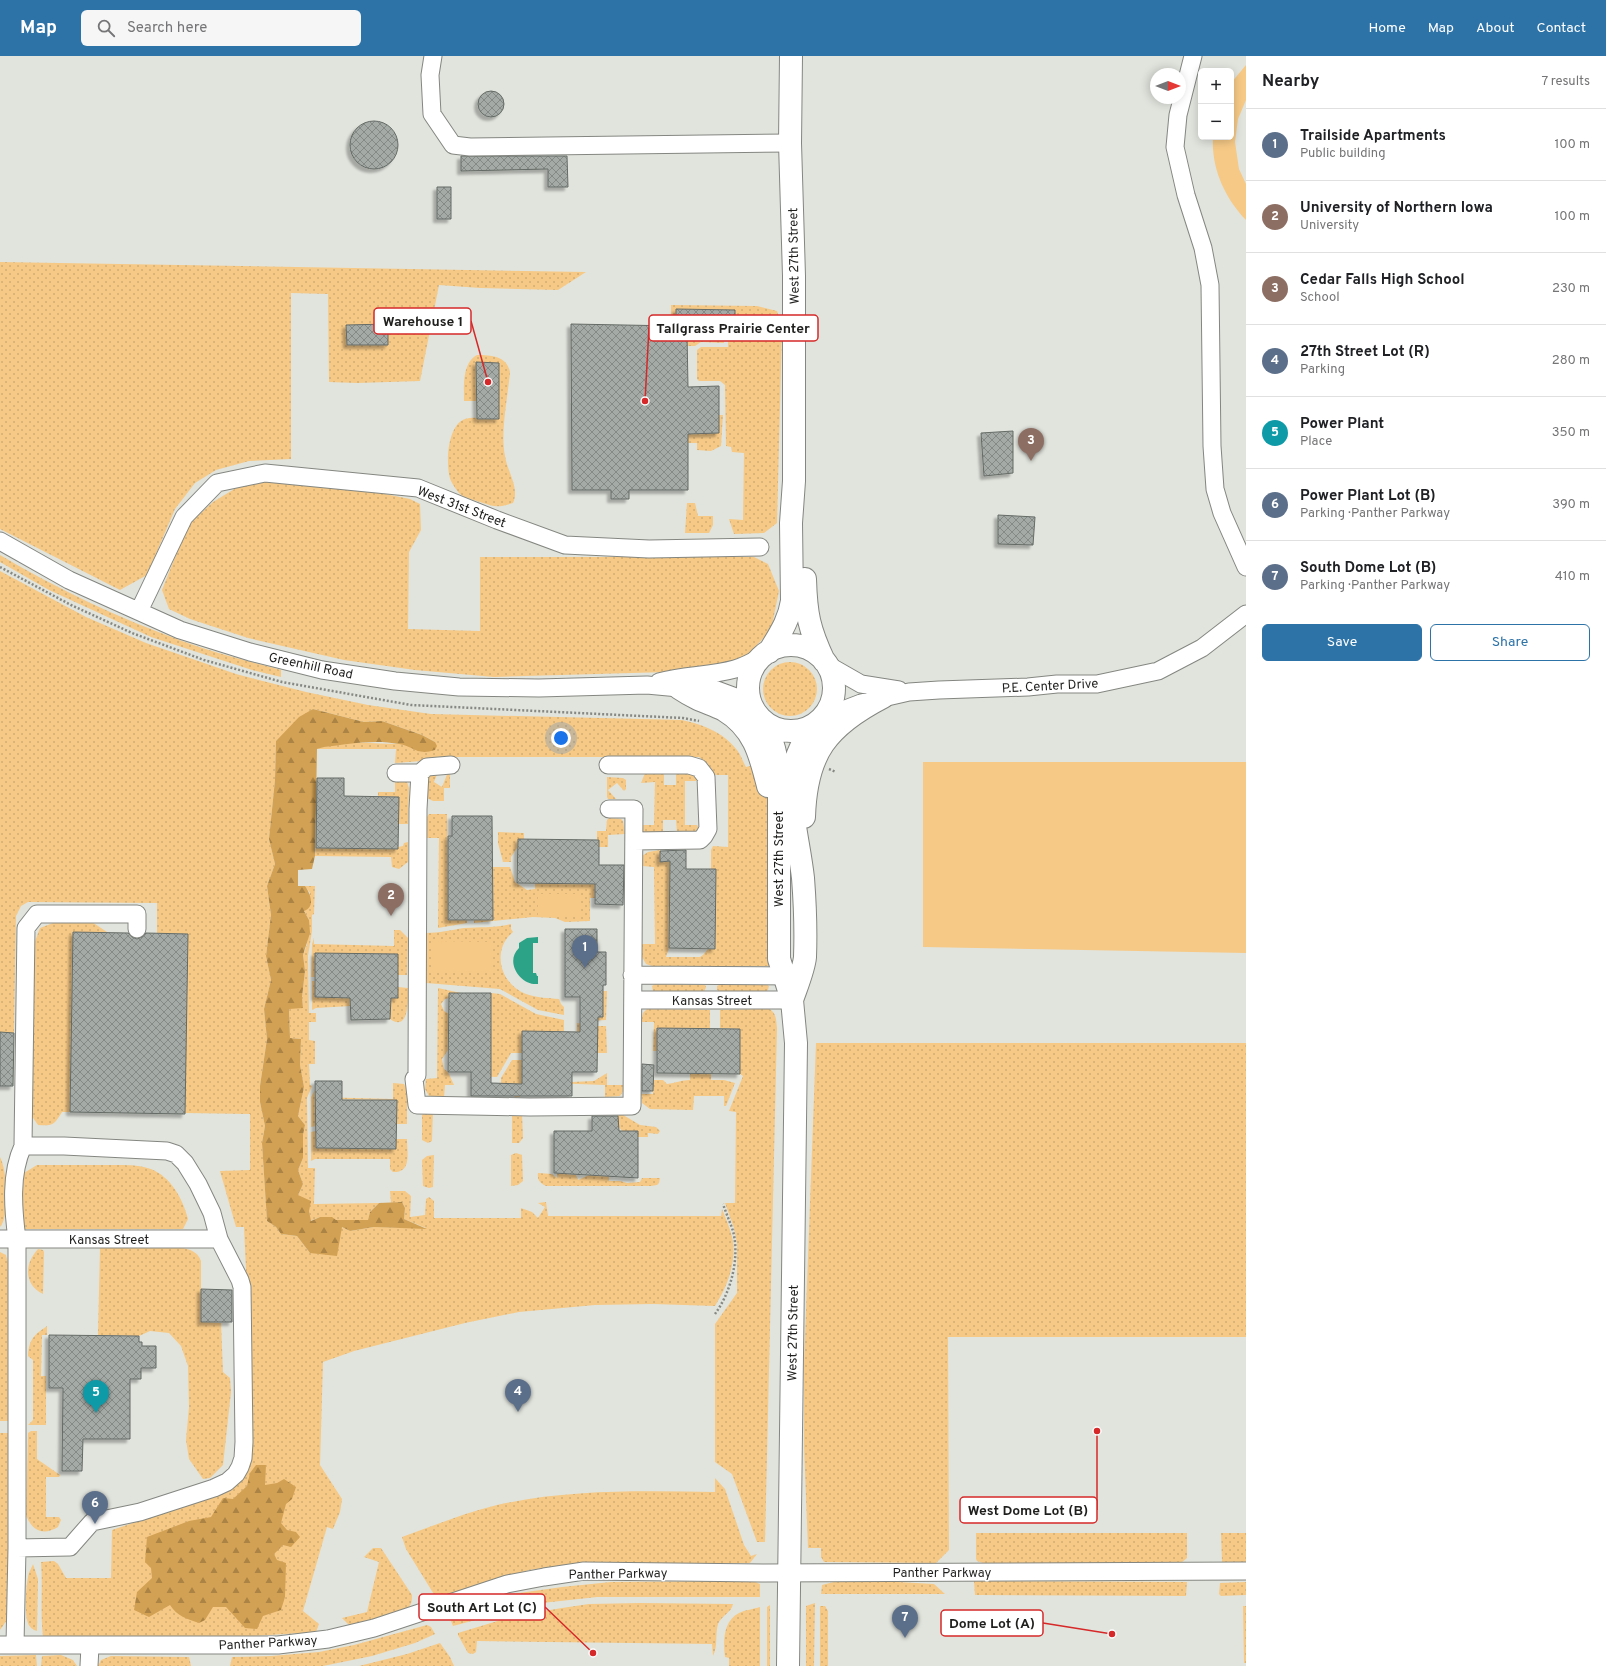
<!DOCTYPE html>
<meta charset="utf-8">
<style>
body{margin:0;font-family:Overpass,sans-serif;background:#f6f6f6;color:#202124}
.controls{position:absolute;right:12px;top:12px;display:grid;overflow:hidden;border-radius:6px;box-shadow:0 2px 10px #0003}
.controls button{width:36px;height:36px;display:grid;place-items:center;padding:0;border:0;border-bottom:1px solid #e0e0e0;background:#fff;color:#202124;font:20px sans-serif}
.compass{position:absolute;left:1150px;top:12px;width:36px;height:36px;border-radius:50%;background:#fff;box-shadow:0 2px 10px #0003;rotate:90deg}
.you{position:absolute;left:561px;top:682px;width:14px;height:14px;margin:-10px;border:3px solid #fff;border-radius:50%;background:#1a73e8;box-shadow:0 0 0 6px #1a73e833}
.badge{display:grid;place-items:center;width:26px;height:26px;border-radius:50%;background:#2e73a8;color:#fff;font-size:13px;font-weight:700}
.pin{position:absolute;translate:-50% -33px;filter:drop-shadow(0 1px 2px #0008)}
.pin::after{content:'';position:absolute;top:21px;width:14px;height:12px;background:inherit;clip-path:polygon(0 0,100% 0,50% 100%)}
.list{margin:0;padding:0;list-style:none}
h2{display:flex;justify-content:space-between;align-items:center;height:52px;margin:0;padding:0 16px;font-size:17px}
h2 small{font-size:13px;font-weight:400;color:#757577}
.list li{display:grid;grid-template-columns:26px 1fr auto;gap:12px;align-items:center;box-sizing:border-box;height:72px;padding:0 16px;border-top:1px solid #e0e0e0}
.list b{display:block;font-size:15px;white-space:nowrap}
.list p{margin:0;font-size:13px;white-space:nowrap;color:#757577}
.list em{font-size:13px;font-style:normal;color:#757577}
.actions{display:flex;gap:8px;padding:12px 16px}
.actions a{flex:1;padding:9px 0;border:1px solid #2e73a8;border-radius:6px;text-align:center;font-size:14px;color:#2e73a8}
.actions .main{background:#2e73a8;color:#fff}
.icon{flex:none;width:22px;height:22px;fill:none;stroke:currentColor;stroke-width:2;stroke-linecap:round;stroke-linejoin:round}
.map{position:relative;flex:none;width:1246px;height:1610px;overflow:hidden}
header{display:flex;align-items:center;gap:24px;box-sizing:border-box;height:56px;padding:0 20px;background:#2e73a8;color:#fff}
header strong{font-size:19px}
nav{display:flex;gap:22px;margin-inline-start:auto;font-size:14px}
.search{width:280px;height:36px;background:#f6f6f6;display:flex;align-items:center;gap:10px;box-sizing:border-box;padding:0 14px;border-radius:6px;color:#757577;font-size:15px}
main{display:flex}
aside{flex:1;background:#fff}
.map>svg:first-child{display:block}
</style>
<header>
<strong>Map</strong>
<div class="search"><svg class="icon" aria-label="search" viewBox="0 0 24 24"><circle cx="10" cy="10" r="6"/><path d="M15 15l6 6"/></svg>Search here</div>
<nav><a>Home</a><a>Map</a><a>About</a><a>Contact</a></nav>
</header>
<main>
<div class="map">
<svg width="1246" height="1610" viewBox="0 0 1246 1610">
<defs>
<pattern id="grass-dots" width="8" height="8" patternUnits="userSpaceOnUse"><rect width="8" height="8" fill="#f6c986"/><path d="M2 2h.1M6 6h.1" fill="none" stroke="#d2ac73" stroke-width="1.8" stroke-linecap="round"/></pattern>
<pattern id="forest-firs" width="22" height="20" patternUnits="userSpaceOnUse"><rect width="22" height="20" fill="#d2a154"/><path d="M5 1l3.5 6h-7zM16 11l3.5 6h-7z" fill="#aa8345"/></pattern>
<pattern id="building-cross-hatch" width="8" height="8" patternUnits="userSpaceOnUse"><rect width="8" height="8" fill="#a4aaa5"/><path d="M0 0l8 8M0 8l8-8" fill="none" stroke="#858a86"/></pattern>
<filter id="shadow"><feDropShadow dx="-3.5" dy="3.5" stdDeviation="1" flood-color="#0004"/></filter>
</defs>
<rect width="100%" height="100%" fill="#e1e4dd"/>
<!-- grass -->
<path fill="url(#grass-dots)" d="M0,206L586,216L558,234L480,232L439,229L420,325L357,327L329,326L328,238L291,237V403L249,405L216,414L195,427L175,453L147,519L120,534L0,473Z
M671,249L757,250L777,255L782,272L777,467L764,477L734,478L729,463L743,464L744,397L732,396L731,391L726,390L725,329L720,325H699L697,323V294L701,291H728V279H735V254L677,253L676,264H671Z
M672,270H676L677,278L724,279V287L701,286L695,290H672Z
M477,299C491,299 507,300 510,316C508,341 500,376 505,400C507,415 520,432 513,447C498,452 495,451 480,446C474,444 465,442 460,438C457,435 453,429 451,425C445,410 447,369 465,363C473,360 490,363 499,363V307H476L477,345H464C464,330 462,307 477,299Z
M719,359H723L721,390L711,395L697,394V387H688V378L719,377Z
M272,423L385,438L410,443L420,448L421,474L409,496L408,573L480,575V501H754L768,508L779,535L771,574L741,606L667,616L494,621L415,614L344,604L248,582L190,563L169,553L162,534L188,469L213,446L236,432Z
M687,447H695L698,460H713V469L709,477H685Z
M0,499C57,533 119,562 182,585C214,597 248,605 281,614V621L252,614L151,581L49,534L0,506Z
M0,515L86,561L146,587L236,618L306,636L368,649L431,658L682,664C704,669 723,676 737,694C741,699 743,706 746,711L757,708L768,687L774,907L769,910L655,911L646,908L642,901L641,888H655L654,811L642,810V800L648,796L660,794V806L677,805V813H670L669,892L666,901H700L703,899L708,893H715L716,813H711V794L713,790L728,791V719H716L711,717L708,708L699,701H436L422,705L395,707L396,693H317C343,683 374,688 401,688C412,688 424,686 435,686L422,679L382,665L364,666L313,653L276,685L275,724L269,783L275,808L267,830L271,859L266,900L271,924L264,953L267,983L260,1030V1046L265,1070L262,1087L267,1165L276,1171L281,1178L297,1180L310,1197L342,1171L350,1175L374,1171L426,1172L404,1163L405,1152L402,1146L391,1147L390,1135H405L411,1140L410,1161L425,1159L426,1143L429,1141L434,1145V1162H521V1152L532,1156L538,1162L545,1151L538,1147L546,1146L548,1160H721L722,1153C726,1163 731,1174 733,1185C736,1208 727,1231 715,1250L653,1248L595,1249L519,1256L465,1267L354,1295L323,1306L320,1409L342,1443L340,1456L333,1473L327,1471L303,1555L319,1568L316,1576L238,1581L43,1580C40,1555 43,1531 41,1506L54,1505L58,1508L66,1522H111L112,1474L183,1450L242,1421L248,1256L244,1171H236L220,1115L250,1114V1058L185,1057L188,878L157,877V847L28,846L21,850L16,860L14,977L0,976Z
M763 633a27 27 0 1 1 54 0a27 27 0 1 1-54 0Z
M438,716L434,726L442,731L448,716L450,719V732H444V745H433L427,742C426,729 423,720 438,716Z
M676,716H690L699,722L696,725H685V769H697L698,772L695,776H677L676,764H663V776L655,778L643,776L642,769H654L655,726L641,727L645,717H664V729H676Z
M607,721L623,722L626,724V733L624,735L617,727L608,734L616,743H608L607,741Z
M395,725L407,726L409,732L408,768H399V741L378,740V736H395Z
M429,758H447L448,864H467V867L438,872L439,782H426L427,761Z
M609,762L621,763L623,765L625,778L608,779V791H599V784H597V775H606L607,764Z
M498,776L524,777V783H518L517,792L511,801V806H503L498,787Z
M408,786V806L399,813L392,811L391,801L315,800L316,792L398,793V791L403,790L404,787Z
M493,811H510L515,826L527,834L535,833V827L599,828L604,840H595V842H590V865L565,866L555,862L533,861L474,867V864H493Z
M305,830H315L314,858L312,859V875L308,900L309,957H316V966H309V984L315,985V1008H309L310,1029L312,1030L307,1042L308,1112H315L314,1148L379,1147L370,1156L368,1164H336L320,1161L310,1165L309,1155L298,1139L303,1128L298,1114L303,1102V1079L305,1069L298,1060L304,1031L300,1009L301,983L290,982L289,952H303L302,941L305,915L303,899L307,889L309,864L304,855L310,837Z
M92,866L107,876H73L70,1056H62C54,1069 53,1070 38,1069L31,1059L34,888L40,872L53,867Z
M511,868V873L513,876C491,894 500,928 526,938C537,942 548,942 559,943L561,948L564,951V959L538,954L500,933L426,927V877C439,877 451,874 464,872C480,871 495,872 511,868Z
M394,874H400L408,882L407,919H398V898L315,897V921H311L312,888L314,882V888L394,890Z
M312,925H315V941L397,942L398,931L408,932C408,941 410,977 390,963V950H351L316,952L312,954Z
M764,927L769,930L768,934L765,936H721L717,934V930L721,928Z
M655,928L705,929L706,931L704,936L653,935L652,930Z
M438,932L461,937H449V942L445,943L441,948L444,955L449,958L448,994L442,1003L444,1013L448,1016L454,1029H445L444,1042L429,1040L425,1033L426,1023L437,1022Z
M596,935H607L606,964L590,965L584,962L603,961V942Z
M491,937L500,938L536,958L564,964V975H522V997H511L497,1021L475,1020L491,1016Z
M647,953L710,954V972H657V995H653L654,966H641L643,957Z
M769,953C777,957 776,965 777,972L765,1486H757L732,1418L715,1406V1268L737,1237V1188L734,1172L725,1147H735L736,1056L729,1055L743,1020L740,1018L739,973L720,972V954Z
M577,967L592,970H606L607,997H597V976H577Z
M816,987H1246V1281H948L949,1494L936,1507L824,1506L821,1501V1492H808L804,1390V1308Z
M512,1004H522V1016H528V1028H520V1041L515,1042L513,1037L501,1029V1022Z
M607,1017V1029H624V1034L620,1040L605,1041V1029L550,1027L594,1025Z
M690,1018H711V1024H724L735,1027L726,1050H724V1040H694L693,1054L650,1053L642,1047L641,1038H653V1024H663L667,1028C676,1027 681,1024 690,1024Z
M393,1027L404,1028L407,1034V1068H397V1044L317,1043L316,1070L311,1071V1041L315,1034V1041L393,1043Z
M427,1054H433L432,1085L428,1087L422,1084V1059Z
M512,1056L522,1057L523,1082L519,1087H512Z
M618,1056L640,1069L656,1071L660,1075L658,1078L648,1077V1081H638V1075H622L618,1070Z
M316,1075V1092L396,1093V1083H407C407,1097 412,1117 393,1116L390,1113V1103H315L311,1105V1076Z
M516,1097L522,1099L523,1125L518,1129L511,1130V1099Z
M434,1099L433,1131L429,1132L423,1130L422,1104L427,1100Z
M0,1101C7,1113 10,1160 0,1171Z
M37,1109C61,1109 85,1109 108,1109C121,1109 138,1108 151,1113C171,1121 183,1143 188,1163L183,1173H23V1133L24,1117Z
M538,1117L552,1118L557,1122V1117L576,1119L578,1124L589,1119L609,1120V1125H620L627,1127L640,1126L642,1122H660L659,1127L657,1129L651,1130H546C540,1127 537,1124 538,1117Z
M100,1192H183C191,1194 198,1196 201,1205V1266L221,1267L223,1316L230,1322L231,1336L223,1409L210,1422L203,1423L189,1403L186,1384L189,1351L188,1310L181,1290L169,1277L150,1275L139,1280L98,1279Z
M38,1193L43,1194L44,1196L43,1238C24,1229 24,1208 38,1193Z
M0,1196L6,1199L9,1210L10,1365H0Z
M47,1270V1279H42L41,1320H46V1369H28L33,1364V1304L28,1300C29,1283 34,1279 47,1270Z
M31,1375H37V1403L60,1419L59,1421H46V1461H59L61,1464L58,1471C43,1480 32,1475 26,1459L28,1377Z
M0,1377H10L8,1557L7,1564L0,1574Z
M715,1422L725,1433L744,1489L751,1500L757,1498L750,1507H581L529,1514L444,1540H435L406,1493L402,1481C433,1470 464,1457 497,1449C569,1433 642,1435 715,1436Z
M976,1477H1187V1502L1181,1507H983L977,1505L976,1503Z
M1221,1477H1246V1506H1222Z
M373,1492H381L412,1539C412,1544 412,1547 409,1551C402,1559 362,1567 350,1570L342,1562L367,1556L379,1506L364,1501Z
M33,1508L38,1523L37,1575C33,1574 29,1571 28,1567C24,1558 26,1526 29,1517C30,1514 32,1511 33,1508Z
M845,1523L934,1528L945,1538H821L822,1529Z
M753,1525L760,1528V1541H597L542,1547L517,1553L453,1570L451,1565L453,1559L512,1538L562,1531L611,1526Z
M974,1525L1187,1526L1186,1540L975,1539Z
M1246,1526V1539L1221,1540L1219,1538L1220,1527Z
M640,1547L733,1548C732,1556 721,1560 718,1568C715,1579 718,1590 713,1600L712,1588L477,1585L476,1596L473,1598L468,1597L458,1579V1577L514,1560L562,1552L589,1548Z
M815,1547L814,1610H806V1550Z
M770,1549V1610H767V1551Z
M820,1550H825L828,1555V1610H820Z
M1243,1550H1246V1607H1244Z
M760,1551V1610H729V1602L725,1601C723,1586 723,1565 739,1557C745,1554 754,1553 760,1551Z
M427,1569L431,1571L435,1578L415,1587L372,1600L323,1610H230L232,1601L271,1600L319,1596L354,1589Z
M440,1587L450,1601L454,1610H359L407,1598Z
M36,1599L37,1610H0V1600Z
M61,1599L73,1604L77,1610H41L42,1600Z
M111,1600L189,1601L191,1610H98L101,1604Z"/>
<!-- forest -->
<path fill="url(#forest-firs)" d="M313,653L364,666L382,665L422,679L435,686L437,690L435,694C416,700 414,690 399,688C375,683 348,688 324,691L317,693L315,800L312,813L298,814V830H305C310,837 316,851 304,855L309,864L310,877L303,899L305,915L302,941L303,952L289,953L290,982L301,983L300,1009L304,1031L298,1060L305,1069L303,1079V1102L298,1114L303,1128L298,1139L311,1145L309,1155L311,1165L320,1161H332L336,1164H368L370,1156L379,1147L402,1146L405,1152L404,1163L427,1173L374,1171L350,1175L342,1171L337,1200L310,1197L297,1180L281,1178L276,1171L267,1165L262,1087L265,1070L260,1046V1030L267,983L264,953L271,924L266,900L271,859L267,830L275,808L269,783L275,724L276,685L299,661Z
M256,1409H266L265,1429L277,1427L284,1423L296,1431L292,1443L286,1448L281,1467L287,1474L296,1476L300,1481L291,1491L283,1489L274,1498L277,1504L286,1507L285,1541L281,1554L263,1560L257,1573L245,1572L226,1551H213L205,1564L199,1567C187,1563 177,1560 170,1549L149,1561L134,1554L137,1536L152,1522L151,1512L145,1506L147,1481L189,1465L211,1461L223,1442L233,1443L247,1430L250,1417Z"/>
<!-- pitch -->
<path fill="#f6c986" d="M1246,9V44L1238,63L1235,86L1239,113L1246,128V164C1225,142 1211,112 1213,81H1231V27Z
M923,706H1246V897L923,891Z
M538,838H580V860H538Z
M433,885L491,886V916L432,915Z"/>
<!-- water -->
<path fill="#2ca387" d="M538,881V887H533V917H536L537,920H538V928C521,930 504,906 519,892V887L527,882Z"/>
<!-- building -->
<path fill="url(#building-cross-hatch)" stroke="#656b66" filter="url(#shadow)" d="M478 48a13 13 0 1 1 26 0a13 13 0 1 1-26 0Z
M350 89a24 24 0 1 1 48 0a24 24 0 1 1-48 0Z
M461,100H567L568,131H548V113L461,115Z
M437,131H451V163H437Z
M676,253L735,254V279L687,278L688,331L719,330V377L688,378V434H629V443H611V434H572L571,268L676,270Z
M388,268V289H347L346,269Z
M476,306L499,307V363H477Z
M1013,375V417L984,420L981,377Z
M998,459L1035,461L1033,489L998,488Z
M317,722H344V740L399,741L398,793L316,792Z
M452,760H492L493,864H448V780H452Z
M518,783L599,784V809H624L623,849L595,848V828L517,827Z
M686,794V813H716L715,893L669,892L670,805L660,806V795Z
M565,873H597V896H606V929H603V961H598L597,1016H572V1040H471V1016H448L449,937H491V1027L522,1028V975L580,976V941H565Z
M73,876L128,877L132,881L137,883L142,881L146,877L188,878L185,1058L70,1056Z
M315,897L398,898V942H391L390,963L351,964L350,942L315,941Z
M657,972L740,973V1018L657,1017Z
M0,976L14,977L13,1030H0Z
M642,1008L654,1009L653,1035H642Z
M315,1025H342V1044H397L396,1093L316,1092Z
M592,1060H618L619,1075H638V1122L554,1117V1075H592Z
M201,1233L232,1234V1266H201Z
M49,1279L139,1280V1286H142V1290H156V1312H141V1323H130V1383H83L82,1415H62L63,1332H49Z"/>
<g fill="none" stroke-linecap="round" stroke-linejoin="round">
<defs>
<path id="minor" d="M433,0L430,19L432,58L453,89L470,91L790,87
M1193,0L1178,59L1175,91L1186,139L1203,192L1210,229L1212,390L1215,433L1222,457L1246,511
M0,485L69,524L180,574L250,596L322,614L395,625L459,631L539,632L647,629L679,632L714,633L733,640L752,652
M139,555L184,461L217,427L265,417L418,432L497,464L565,489L649,493L760,491
M826,608L861,628L899,634
M659,626C684,619 710,620 735,613C745,610 754,605 763,600
M822,662L861,647L909,636L939,634L1028,631L1057,628H1097L1158,615L1202,592L1246,558
M608,709H689L699,712L706,721L708,773L704,780L700,784L634,785
M396,717H420L427,711L451,709
M420,717L418,753L417,1019L414,1023L417,1049L530,1051L632,1050L634,753H609
M632,919L796,920
M633,944H792
M23,1090L26,872L37,858H137V873
M0,1183H219
M0,1589H278L328,1583L374,1572L507,1528L544,1521L584,1515L763,1517L1246,1515
M15,1589L17,1492V1183C13,1153 10,1118 23,1090H64L167,1095L176,1098L185,1107L198,1128L212,1157L219,1183L240,1224L242,1231L244,1386L243,1402L240,1411L236,1418L227,1426L214,1432L140,1456L92,1466L70,1491L17,1492
M89,1610L90,1590"/>
<path id="major" d="M805,523C806,558 809,573 824,605
M748 632a43 43 0 1 1 86 0a43 43 0 1 1-86 0Z
M769,596C779,579 789,565 792,545L791,467L794,425V220L790,87L791,0
M679,632C685,636 692,640 698,643C707,647 716,650 724,654C754,672 760,698 768,730
M761,664C774,682 777,703 779,724V903L792,944L796,987L788,1610
M804,761C806,697 827,670 883,641
M792,944C796,932 804,913 805,901C806,875 805,848 803,822C797,767 775,715 816,668"/>
</defs>
<!-- minor casing -->
<use href="#minor" stroke="#848781" stroke-width="19"/>
<!-- major casing -->
<use href="#major" stroke="#848781" stroke-width="24"/>
<!-- path -->
<path stroke="#868883" stroke-width="2.5" stroke-dasharray="2 2" stroke-linecap="butt" d="M0,511L71,549L132,577L204,604L282,626L411,649L683,662L699,665
M829,713L836,716
M715,1258C731,1236 740,1202 733,1175C730,1166 726,1157 723,1148"/>
<!-- minor -->
<use href="#minor" stroke="#fff" stroke-width="17"/>
<!-- major -->
<use href="#major" stroke="#fff" stroke-width="22"/>
</g>
<g text-anchor="middle" stroke-width="3" stroke-linejoin="round" paint-order="stroke">
<!-- street labels -->
<g font-size="13" fill="#1f201e" stroke="#fff">
<text transform="translate(793 200) rotate(-91)" y="5">West 27th Street</text>
<text transform="translate(462 450) rotate(21)" y="5">West 31st Street</text>
<text transform="translate(311 609) rotate(12)" y="5">Greenhill Road</text>
<text transform="translate(1050 629) rotate(-3)" y="5">P.E. Center Drive</text>
<text transform="translate(778 803) rotate(-90)" y="5">West 27th Street</text>
<text x="712" y="949">Kansas Street</text>
<text x="109" y="1188">Kansas Street</text>
<text transform="translate(792 1277) rotate(-89)" y="5">West 27th Street</text>
<text x="942" y="1521">Panther Parkway</text>
<text transform="translate(618 1517) rotate(-1)" y="5">Panther Parkway</text>
<text transform="translate(268 1586) rotate(-3)" y="5">Panther Parkway</text>
</g>
</g>
<!-- callouts -->
<path fill="none" stroke="#d62828" stroke-width="1.5" d="M488 326L471 265M645 345L649 272M1097 1375L1097 1454M593 1597L545 1551M1112 1578L1043 1567"/>
<g fill="#d62828" stroke="#fff" stroke-width="1.5">
<circle cx="488" cy="326" r="4"/>
<circle cx="645" cy="345" r="4"/>
<circle cx="1097" cy="1375" r="4"/>
<circle cx="593" cy="1597" r="4"/>
<circle cx="1112" cy="1578" r="4"/>
</g>
<g fill="#fff" stroke="#d62828" stroke-width="1.5">
<rect x="374" y="252" width="97" height="26" rx="4"/>
<rect x="649" y="259" width="169" height="26" rx="4"/>
<rect x="960" y="1441" width="137" height="26" rx="4"/>
<rect x="419" y="1538" width="126" height="26" rx="4"/>
<rect x="941" y="1554" width="102" height="26" rx="4"/>
</g>
<g font-size="14" text-anchor="middle" font-weight="bold" fill="#1f201e">
<text x="423" y="270">Warehouse 1</text>
<text x="733" y="277">Tallgrass Prairie Center</text>
<text x="1028" y="1459">West Dome Lot (B)</text>
<text x="482" y="1556">South Art Lot (C)</text>
<text x="992" y="1572">Dome Lot (A)</text>
</g>
</svg>
<div class="controls">
<button>+</button>
<button>−</button>
</div>
<svg class="compass" viewBox="-18 -18 36 36"><path d="M0-13l5 13h-10z" fill="#e53935"/><path d="M0 13l5-13h-10z" fill="#757577"/></svg>
<div class="you"></div>
<div class="pin badge" style="left:585px;top:912px;background:#5c6f8a">1</div>
<div class="pin badge" style="left:391px;top:860px;background:#8d6e63">2</div>
<div class="pin badge" style="left:1031px;top:405px;background:#8d6e63">3</div>
<div class="pin badge" style="left:518px;top:1356px;background:#5c6f8a">4</div>
<div class="pin badge" style="left:96px;top:1357px;background:#0f9aa8">5</div>
<div class="pin badge" style="left:95px;top:1468px;background:#5c6f8a">6</div>
<div class="pin badge" style="left:905px;top:1582px;background:#5c6f8a">7</div>
</div>
<aside>
<h2>Nearby<small>7 results</small></h2>
<ul class="list">
<li><span class="badge" style="background:#5c6f8a">1</span><div><b>Trailside Apartments</b><p>Public building</p></div><em>100 m</em></li>
<li><span class="badge" style="background:#8d6e63">2</span><div><b>University of Northern Iowa</b><p>University</p></div><em>100 m</em></li>
<li><span class="badge" style="background:#8d6e63">3</span><div><b>Cedar Falls High School</b><p>School</p></div><em>230 m</em></li>
<li><span class="badge" style="background:#5c6f8a">4</span><div><b>27th Street Lot (R)</b><p>Parking</p></div><em>280 m</em></li>
<li><span class="badge" style="background:#0f9aa8">5</span><div><b>Power Plant</b><p>Place</p></div><em>350 m</em></li>
<li><span class="badge" style="background:#5c6f8a">6</span><div><b>Power Plant Lot (B)</b><p>Parking · Panther Parkway</p></div><em>390 m</em></li>
<li><span class="badge" style="background:#5c6f8a">7</span><div><b>South Dome Lot (B)</b><p>Parking · Panther Parkway</p></div><em>410 m</em></li>
</ul>
<div class="actions"><a class="main">Save</a><a>Share</a></div>
</aside>
</main>
